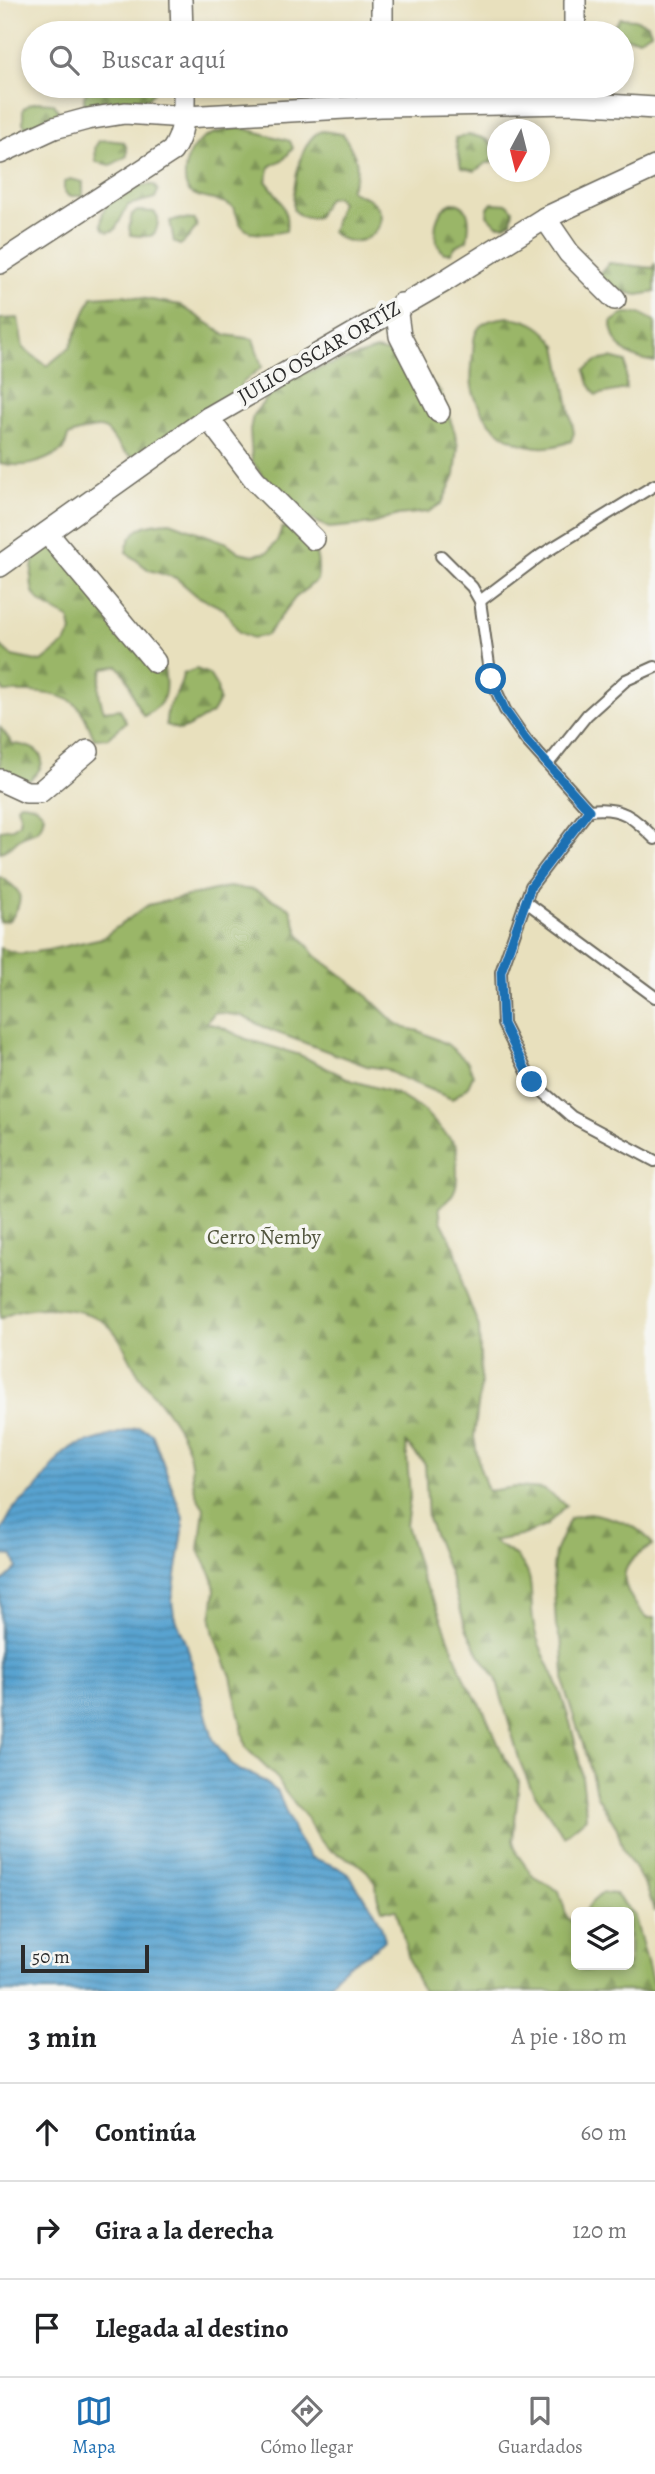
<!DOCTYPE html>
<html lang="es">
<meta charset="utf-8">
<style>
:root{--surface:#fff;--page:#f6f6f6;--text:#202124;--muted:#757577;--line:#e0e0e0;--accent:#1f6fb2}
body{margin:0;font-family:Alegreya,serif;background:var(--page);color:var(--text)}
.controls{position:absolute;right:21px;bottom:21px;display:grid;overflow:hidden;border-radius:10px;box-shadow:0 4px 10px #0003}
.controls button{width:63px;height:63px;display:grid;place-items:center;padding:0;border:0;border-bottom:2px solid var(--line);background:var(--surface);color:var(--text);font:35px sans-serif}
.compass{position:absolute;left:487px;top:119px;width:63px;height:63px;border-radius:50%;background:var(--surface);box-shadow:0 4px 10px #0003;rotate:187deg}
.scale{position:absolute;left:21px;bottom:18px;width:128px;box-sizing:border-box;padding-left:7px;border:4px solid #2b2b2b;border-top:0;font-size:19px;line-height:24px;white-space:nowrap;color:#2b2b2b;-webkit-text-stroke:5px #f6f6f2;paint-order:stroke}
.stop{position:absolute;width:21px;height:21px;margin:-16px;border:5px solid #1f6fb2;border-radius:50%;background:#fff}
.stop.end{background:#1f6fb2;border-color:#fff;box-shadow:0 2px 7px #0008}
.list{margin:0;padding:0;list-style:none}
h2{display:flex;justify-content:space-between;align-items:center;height:91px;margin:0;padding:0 28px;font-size:30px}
h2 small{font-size:23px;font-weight:400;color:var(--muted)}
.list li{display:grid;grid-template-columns:46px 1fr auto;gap:21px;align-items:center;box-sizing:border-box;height:98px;padding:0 28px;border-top:2px solid var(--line)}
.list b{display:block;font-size:26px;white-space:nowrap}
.list em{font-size:23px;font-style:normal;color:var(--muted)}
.icon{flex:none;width:38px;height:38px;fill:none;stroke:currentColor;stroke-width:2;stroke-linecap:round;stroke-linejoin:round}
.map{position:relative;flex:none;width:655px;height:1991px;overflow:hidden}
.search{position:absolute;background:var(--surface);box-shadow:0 4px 10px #0003;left:21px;right:21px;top:21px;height:77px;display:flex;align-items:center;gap:18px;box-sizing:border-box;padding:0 24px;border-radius:38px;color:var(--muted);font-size:26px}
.sheet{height:385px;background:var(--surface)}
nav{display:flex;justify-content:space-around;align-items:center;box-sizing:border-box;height:98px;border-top:2px solid var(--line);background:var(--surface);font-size:19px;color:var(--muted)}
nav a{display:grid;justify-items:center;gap:4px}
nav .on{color:var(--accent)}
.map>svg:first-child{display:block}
.forest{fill:url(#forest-firs);stroke:#62704a;stroke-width:2}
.water{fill:url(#water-rules);stroke:#42677e;stroke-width:2}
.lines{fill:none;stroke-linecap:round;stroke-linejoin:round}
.service-casing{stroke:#6d6a5e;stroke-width:14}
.minor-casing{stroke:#6d6a5e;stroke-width:24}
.service{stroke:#fff;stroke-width:10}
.minor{stroke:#fff;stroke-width:21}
.route{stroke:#1f6fb2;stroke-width:9}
.labels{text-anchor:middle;stroke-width:7;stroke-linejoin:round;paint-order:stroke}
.street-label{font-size:21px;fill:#2b2b2b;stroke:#f6f6f2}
.park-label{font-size:21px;fill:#51553e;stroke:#f6f6f2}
</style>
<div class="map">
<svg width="655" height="1991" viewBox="0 0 655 1991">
<defs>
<pattern id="forest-firs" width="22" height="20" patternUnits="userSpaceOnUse" patternTransform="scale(1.75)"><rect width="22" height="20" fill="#9ab668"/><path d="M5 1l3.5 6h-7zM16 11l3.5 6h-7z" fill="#7e9456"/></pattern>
<pattern id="water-rules" width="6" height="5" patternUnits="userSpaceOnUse" patternTransform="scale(1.75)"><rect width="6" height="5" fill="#58a3d0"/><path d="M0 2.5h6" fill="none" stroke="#4985a9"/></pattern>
</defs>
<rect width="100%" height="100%" fill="#f6f6f2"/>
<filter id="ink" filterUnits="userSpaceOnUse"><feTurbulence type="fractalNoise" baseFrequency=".0143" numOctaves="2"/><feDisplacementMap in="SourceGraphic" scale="14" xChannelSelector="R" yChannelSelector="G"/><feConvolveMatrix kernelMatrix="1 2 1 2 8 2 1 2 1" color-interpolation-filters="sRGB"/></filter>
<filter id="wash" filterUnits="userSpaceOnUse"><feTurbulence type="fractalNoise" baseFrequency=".00686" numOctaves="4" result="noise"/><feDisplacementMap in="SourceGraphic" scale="28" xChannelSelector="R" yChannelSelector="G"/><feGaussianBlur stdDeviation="1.57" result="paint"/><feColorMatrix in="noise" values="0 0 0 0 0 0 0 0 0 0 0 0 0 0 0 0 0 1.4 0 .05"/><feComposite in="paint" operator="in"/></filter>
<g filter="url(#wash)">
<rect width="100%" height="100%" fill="#e8e0bd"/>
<g class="forest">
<path d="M620 18 634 19 648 24 651 32 639 39 623 37 622 33 611 30Z"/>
<path d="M91 86H154L155 87C148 111 112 109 92 111L86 108C82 98 84 94 91 86Z"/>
<path d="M37 102 53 103 58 110V117L27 129 23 123V109L30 104Z"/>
<path d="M242 128 290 141 293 148 284 159 270 166 266 181C279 197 289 210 286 231 270 234 245 239 238 219 236 214 236 209 231 206 220 198 202 201 190 192 184 187 185 178 185 172 187 139 214 130 242 128Z"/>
<path d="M322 131 343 134C356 156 363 166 350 190 356 194 365 196 371 200 400 224 358 258 332 232L341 202 336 197 328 198 317 217C306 220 300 217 293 209 293 188 300 137 322 131Z"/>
<path d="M470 135C491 139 494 141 492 163H486L475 171 461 168 455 138Z"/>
<path d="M106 140 124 142 127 149V156L111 165 96 162 95 147 99 141Z"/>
<path d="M70 179 83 182V196H68L64 190V183Z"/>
<path d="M138 185H154L158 191 155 198 128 205 115 230 108 232 102 227C99 201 118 193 138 185Z"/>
<path d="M452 203C472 203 470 225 467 240L455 247 451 253H444C430 239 433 211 452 203Z"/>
<path d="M492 203 508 204 513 210 511 222 505 225H497L487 215 488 208Z"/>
<path d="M138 211 154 212 158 217C158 240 150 237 131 235L129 228 132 214Z"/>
<path d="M178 219 195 220 197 227C191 233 187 241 180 245L174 242 170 221Z"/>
<path d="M609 263 653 268 655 263V292L638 295 606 288 599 275Z"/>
<path d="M123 295 180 305 226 335 253 339 262 367 241 384 238 393 136 459C99 440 123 415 68 436L64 450C40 463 27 469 0 463V319L18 318 23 348 47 366 70 347 92 297Z"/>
<path d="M625 313 641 314 655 321V362C630 359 612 348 611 322Z"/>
<path d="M509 317C532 320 544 327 557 346L574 433 571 441C531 458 490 437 475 397 469 384 472 367 473 353 474 342 473 331 483 324 491 318 501 318 509 317Z"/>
<path d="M376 350 390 353 416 368 440 391 455 433 458 447 455 475 442 503 428 512 398 515 372 524 329 528 285 507 252 461 250 430 253 415 282 380Z"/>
<path d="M611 358 626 362V389L596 395 589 384 585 370 597 361Z"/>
<path d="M170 522 227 543 239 552 253 555 268 552 277 541 282 528 297 527C314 542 321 558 317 580L295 598 267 635 253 638 239 632 224 609 197 596 176 578 149 570 126 552C130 527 146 523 170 522Z"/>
<path d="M49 548C74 551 87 550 96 576L164 669C168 692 166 705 144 716 129 698 134 682 118 666L104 668C97 684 98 695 104 711L120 709 126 722 108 738 94 739C89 727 85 713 75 704 62 692 22 691 4 692L0 685V645L12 656 42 662 64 644 72 632 69 618C30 598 28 598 34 553Z"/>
<path d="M196 669 209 674 217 687 219 700 212 713 188 727 180 730 166 725C165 701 180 697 183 674Z"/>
<path d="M0 727 13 744C38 746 54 759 30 780H22L0 768Z"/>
<path d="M20 803C32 804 37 805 44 815 40 837 34 829 20 838 12 844 9 850 0 852V830L13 828 19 823 20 816 17 806Z"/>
<path d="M0 877C18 887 26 895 14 914 11 921 8 921 0 922Z"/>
<path d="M228 887 254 890 290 908 299 934 316 956 361 990 392 1020 405 1028 419 1031 447 1044 468 1062 473 1075 467 1088 452 1099 398 1076 386 1069 367 1066 270 1030 242 1016 215 1012 206 1023 219 1026 246 1039 300 1055 353 1081 395 1093 424 1111 457 1146C454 1172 466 1190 439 1207L441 1221 454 1246 462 1272 463 1286 479 1327 481 1382 474 1437 479 1465 488 1491 516 1487 543 1489 566 1505 546 1526 520 1536 492 1541C508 1551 523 1557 529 1577 533 1591 530 1614 535 1631 539 1648 549 1664 556 1681 573 1725 584 1771 586 1818L564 1836 531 1788 520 1762 496 1678 479 1654 466 1628 449 1572 428 1519 425 1464 406 1443 410 1498 406 1525 422 1579 436 1605 466 1683 482 1707 504 1757 519 1781 513 1841 517 1854 533 1876 559 1891 567 1917 576 1927V1965H629V1912H585L591 1903 602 1893 615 1894 634 1914 655 1991H424C407 1968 405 1937 396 1910H382L377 1896 376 1883 367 1871 356 1862 329 1850 318 1839 304 1814 285 1792 278 1779 246 1748 231 1676 214 1635 211 1620 215 1590 212 1576 199 1550 204 1508C187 1485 196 1472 187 1447 177 1420 156 1399 139 1375 129 1360 122 1337 108 1325 90 1308 43 1305 20 1311 13 1312 6 1316 0 1319V948L20 954 48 950 102 938 148 905Z"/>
<path d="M590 1513C613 1518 639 1523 653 1545 644 1551 632 1557 627 1567 618 1583 636 1607 647 1618H655V1912L647 1889 623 1849 617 1828 597 1796 588 1760 565 1690 562 1646 556 1626 553 1569 555 1552 570 1518Z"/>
</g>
<path class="water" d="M139 1427 152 1433 183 1517V1531L172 1601 174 1615 186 1642 213 1739 230 1763 241 1771 255 1775 278 1792 294 1832 310 1857 337 1867 349 1875 375 1912 381 1925 385 1940C367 1958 336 1965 327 1991H0V1584L17 1568 13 1556 0 1555V1533L14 1508 36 1489 61 1456 72 1447Z"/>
</g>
<g filter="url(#ink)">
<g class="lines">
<defs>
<g id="service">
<path d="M441 556 472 587 480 601 491 679 505 710 526 740 589 810"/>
<path d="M480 601 541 555 655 485"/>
<path d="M548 764 587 715 626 680 655 667"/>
<path d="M655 839C633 817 622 806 589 810L531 886 501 972 503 1024 532 1082 572 1117 655 1161"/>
<path d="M525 901 655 997"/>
</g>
<g id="minor">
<path d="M181 0 182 33"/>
<path d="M382 33V0"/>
<path d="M575 33V0"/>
<path d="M0 153 54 128 87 119 125 113 185 117 381 106 574 103 655 108"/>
<path d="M545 218 569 253 615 299"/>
<path d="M0 263 172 151C186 131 184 109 184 86"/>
<path d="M401 304 397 314 400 336 439 412"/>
<path d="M208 418 255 480 314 539"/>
<path d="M47 533 155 662"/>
<path d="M0 566 208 418 443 282 545 218 655 167"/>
<path d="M0 780 26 792H40L88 751"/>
</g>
</defs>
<use href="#service" class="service-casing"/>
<use href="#minor" class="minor-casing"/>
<use href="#service" class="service"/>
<use href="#minor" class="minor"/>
</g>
</g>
<g class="lines" filter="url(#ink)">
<path class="route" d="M491 679 505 710 526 740 589 810 531 886 501 972 503 1024 532 1082"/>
</g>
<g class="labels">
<g class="street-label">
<text transform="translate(319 352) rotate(-30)" y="7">JULIO OSCAR ORTÍZ</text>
</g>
<g class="park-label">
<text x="264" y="1244">Cerro Ñemby</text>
</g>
</g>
</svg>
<div class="controls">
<button><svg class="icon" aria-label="layers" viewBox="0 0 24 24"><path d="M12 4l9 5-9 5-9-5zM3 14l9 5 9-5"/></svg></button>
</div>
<svg class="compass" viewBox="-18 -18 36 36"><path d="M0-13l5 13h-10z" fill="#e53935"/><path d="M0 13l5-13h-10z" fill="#757577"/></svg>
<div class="scale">50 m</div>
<div class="stop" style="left:491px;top:679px"></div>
<div class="stop end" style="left:532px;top:1082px"></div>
<div class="search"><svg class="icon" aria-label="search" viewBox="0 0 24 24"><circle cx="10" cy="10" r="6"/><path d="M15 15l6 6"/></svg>Buscar aquí</div>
</div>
<section class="sheet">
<h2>3 min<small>A pie · 180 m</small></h2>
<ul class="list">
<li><svg class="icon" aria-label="ahead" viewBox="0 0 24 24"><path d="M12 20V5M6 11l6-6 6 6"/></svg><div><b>Continúa</b></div><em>60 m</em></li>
<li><svg class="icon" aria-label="right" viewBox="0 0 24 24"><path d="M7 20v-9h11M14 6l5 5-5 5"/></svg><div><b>Gira a la derecha</b></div><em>120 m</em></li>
<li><svg class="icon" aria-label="arrive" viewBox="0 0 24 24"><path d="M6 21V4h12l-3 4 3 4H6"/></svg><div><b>Llegada al destino</b></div></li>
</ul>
</section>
<nav>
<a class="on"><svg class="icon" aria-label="map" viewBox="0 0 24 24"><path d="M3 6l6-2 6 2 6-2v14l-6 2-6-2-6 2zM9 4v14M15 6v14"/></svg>Mapa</a>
<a><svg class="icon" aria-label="directions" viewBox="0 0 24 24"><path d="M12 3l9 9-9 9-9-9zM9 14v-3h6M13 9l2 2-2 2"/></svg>Cómo llegar</a>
<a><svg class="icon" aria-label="saved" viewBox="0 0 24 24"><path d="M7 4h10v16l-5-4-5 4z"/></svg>Guardados</a>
</nav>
